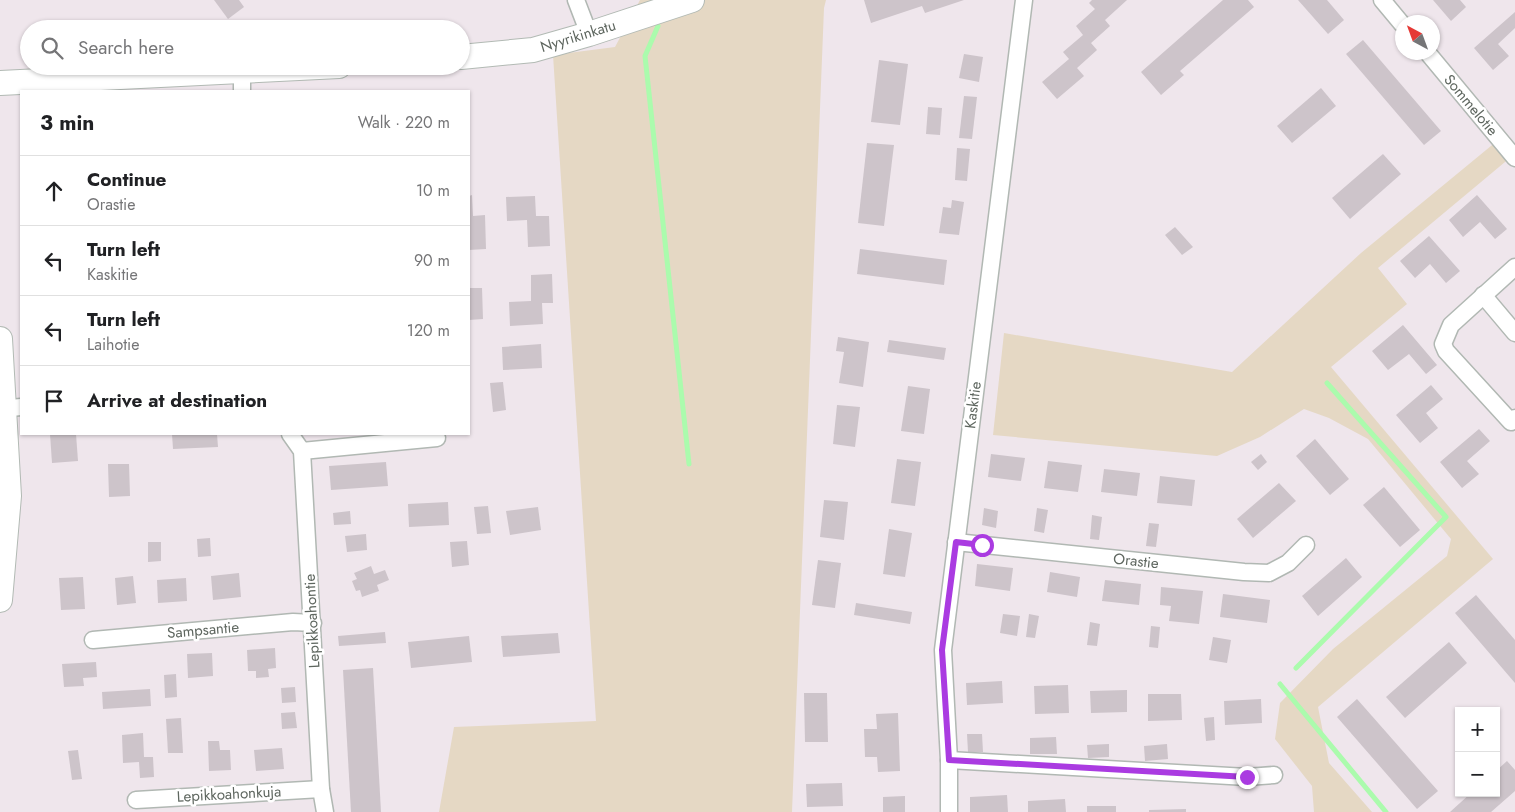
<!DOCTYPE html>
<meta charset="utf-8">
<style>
:root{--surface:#fff;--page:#f6f6f6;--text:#202124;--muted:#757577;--line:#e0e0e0}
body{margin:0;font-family:Jost,sans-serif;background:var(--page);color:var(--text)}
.controls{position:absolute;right:15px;bottom:15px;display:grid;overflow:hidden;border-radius:0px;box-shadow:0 1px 4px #0004}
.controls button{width:45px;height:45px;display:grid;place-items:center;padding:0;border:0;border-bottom:1px solid var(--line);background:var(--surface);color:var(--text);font:25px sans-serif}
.compass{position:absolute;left:1395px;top:15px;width:45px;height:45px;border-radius:50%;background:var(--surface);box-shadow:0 1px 4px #0004;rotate:319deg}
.stop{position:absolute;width:15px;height:15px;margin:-11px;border:4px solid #aa3be1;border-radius:50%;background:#fff}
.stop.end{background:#aa3be1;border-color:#fff;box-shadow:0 1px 5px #0008}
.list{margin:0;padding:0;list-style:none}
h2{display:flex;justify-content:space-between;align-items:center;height:65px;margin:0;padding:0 20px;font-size:21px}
h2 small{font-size:16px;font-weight:400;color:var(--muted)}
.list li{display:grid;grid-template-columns:32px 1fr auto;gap:15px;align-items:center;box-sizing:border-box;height:70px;padding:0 20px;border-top:1px solid var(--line)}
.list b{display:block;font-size:19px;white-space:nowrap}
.list p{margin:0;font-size:16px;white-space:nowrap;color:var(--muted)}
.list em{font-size:16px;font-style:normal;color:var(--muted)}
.icon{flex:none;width:28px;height:28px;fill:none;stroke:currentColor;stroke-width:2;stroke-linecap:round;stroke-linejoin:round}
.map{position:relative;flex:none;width:1515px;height:812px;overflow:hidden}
.search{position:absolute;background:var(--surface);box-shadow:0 1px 4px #0004;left:20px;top:20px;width:450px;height:55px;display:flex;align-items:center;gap:12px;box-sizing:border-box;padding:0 18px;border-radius:28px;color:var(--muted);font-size:19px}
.panel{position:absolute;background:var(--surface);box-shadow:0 1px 4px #0004;left:20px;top:90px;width:450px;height:345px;border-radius:0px}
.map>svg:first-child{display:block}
.green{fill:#e5d8c4}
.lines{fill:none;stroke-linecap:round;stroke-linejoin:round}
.stream{stroke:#abfbad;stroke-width:5}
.building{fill:#cdc4ca}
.street-casing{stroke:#b1b8b3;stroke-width:19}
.secondary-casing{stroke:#b2bab4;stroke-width:26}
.street{stroke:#fff;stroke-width:16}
.secondary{stroke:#fff;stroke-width:24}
.route{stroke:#aa3be1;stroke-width:6}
.labels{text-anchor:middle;stroke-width:5;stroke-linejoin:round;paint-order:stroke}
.street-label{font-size:15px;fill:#5e665f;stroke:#fff}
</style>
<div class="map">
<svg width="1515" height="812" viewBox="0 0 1515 812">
<rect width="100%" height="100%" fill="#efe6ec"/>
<g class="green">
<path d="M640 0H826L824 8 792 812H439L454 727 596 721 553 55 615 47Z"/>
<path d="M1497 141 1511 157 1378 268 1407 304 1331 367 1493 559 1318 707 1329 763 1372 812H1314L1312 786 1275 739 1280 703 1333 649 1447 556 1451 539 1368 439 1329 418 1304 409 1260 437 1217 456 993 435 1004 333 1232 372 1361 253Z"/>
</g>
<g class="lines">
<g class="stream">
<path d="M658 26 645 56 689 464"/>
<path d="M1296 668 1446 517 1327 383"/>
<path d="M1280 684 1386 812"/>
</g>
</g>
<g class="building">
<path d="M214 0H239L244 7 228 19Z"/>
<path d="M864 0H964L925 13 922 6 871 23Z"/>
<path d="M1092 0H1127L1105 20 1110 26 1091 43 1097 50 1077 68 1084 76 1057 99 1042 82 1069 59 1063 52 1083 35 1076 26 1095 9 1089 3Z"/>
<path d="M1223 0H1248L1254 7 1180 71 1184 75 1161 95 1141 72Z"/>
<path d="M1298 0H1327L1344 20 1328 34Z"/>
<path d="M1433 0H1460L1466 7 1451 21Z"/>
<path d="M1515 12V28L1498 44 1509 56 1493 70 1474 48Z"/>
<path d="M1363 40 1441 131 1424 145 1346 54Z"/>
<path d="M964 54 983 57 979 82 959 78Z"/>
<path d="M879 60 908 64 900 125 871 122Z"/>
<path d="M1321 88 1336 106 1292 143 1277 126Z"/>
<path d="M964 96 977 97 972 139 959 138Z"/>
<path d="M928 107 942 108 940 135 926 134Z"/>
<path d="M867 143 894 145 884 226 858 223Z"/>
<path d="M957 148 970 149 967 181 955 180Z"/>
<path d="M1383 154 1401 174 1350 219 1332 198Z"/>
<path d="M472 195 473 216 485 215 486 249 469 250V196Z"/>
<path d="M1477 195 1507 229 1495 239 1480 222 1463 237 1449 220Z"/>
<path d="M535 196 536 216H549L550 246 528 247 527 220 507 221 506 197Z"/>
<path d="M952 200 964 202 959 235 939 233 943 207 951 208Z"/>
<path d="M1175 227 1193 247 1182 255 1165 235Z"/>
<path d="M1429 236 1460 271 1446 283 1430 264 1415 278 1400 261Z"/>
<path d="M860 249 947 260 944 285 857 274Z"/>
<path d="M552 274 553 303H542L543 324 510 326 509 302 531 301V275Z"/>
<path d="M469 288H482L483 319 469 320Z"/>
<path d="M1403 325 1437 365 1426 374 1409 354 1388 370 1372 351Z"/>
<path d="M838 337 869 342 863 387 839 383 844 352 836 351Z"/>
<path d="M889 340 946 348 944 360 887 352Z"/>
<path d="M541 344 542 368 503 370 502 347Z"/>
<path d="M503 382 506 410 493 412 490 383Z"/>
<path d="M1431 385 1443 399 1426 413 1438 428 1420 443 1396 415Z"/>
<path d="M908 386 930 389 924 434 901 431Z"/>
<path d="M837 405 860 407 855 447 833 444Z"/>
<path d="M1479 429 1490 441 1467 461 1479 474 1462 488 1440 462Z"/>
<path d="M50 434H76L78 461 52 463Z"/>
<path d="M172 434H217L218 447 173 449Z"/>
<path d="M1315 439 1349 479 1330 495 1296 456Z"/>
<path d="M991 454 1025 458 1021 481 988 477Z"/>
<path d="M1261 454 1267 462 1258 470 1251 462Z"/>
<path d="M897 459 921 462 915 506 891 503Z"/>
<path d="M1048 461 1082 465 1078 492 1044 488Z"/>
<path d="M386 462 388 486 331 490 329 466Z"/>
<path d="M108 464H129L130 496 109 497Z"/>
<path d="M1104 469 1140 473 1137 496 1101 492Z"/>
<path d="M1160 476 1195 480 1192 506 1157 503Z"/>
<path d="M1279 483 1296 501 1253 538 1237 519Z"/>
<path d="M1384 487 1420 530 1400 547 1363 505Z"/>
<path d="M824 500 848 502 844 540 820 537Z"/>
<path d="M448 502 449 525 409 527 408 504Z"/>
<path d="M488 506 491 533 477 534 474 507Z"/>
<path d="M538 507 541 530 510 535 506 511Z"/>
<path d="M984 508 998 511 996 528 982 525Z"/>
<path d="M1037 508 1048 510 1044 533 1034 531Z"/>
<path d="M350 511 351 524 334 525 333 513Z"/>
<path d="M1092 515 1102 517 1099 540 1090 539Z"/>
<path d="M1149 523 1159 524 1156 547 1146 546Z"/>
<path d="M889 529 912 533 905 577 883 574Z"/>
<path d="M366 534 367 550 347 552 345 536Z"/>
<path d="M210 538 211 556 198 557 197 539Z"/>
<path d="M467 541 469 565 452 567 450 542Z"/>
<path d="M148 542H161V561L148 562Z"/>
<path d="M1346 558 1362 577 1318 616 1302 596Z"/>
<path d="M818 560 841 563 835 608 812 605Z"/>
<path d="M977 564 1013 568 1010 591 975 586Z"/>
<path d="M371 566 374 574 385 570 389 580 377 585 379 591 362 597 360 590 356 591 352 581 357 579 354 573Z"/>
<path d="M1050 572 1080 577 1077 597 1047 592Z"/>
<path d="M239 573 241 597 213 600 211 576Z"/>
<path d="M133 576 136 603 117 605 115 578Z"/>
<path d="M83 577 85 609 61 610 59 578Z"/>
<path d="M186 578 187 601 158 603 157 580Z"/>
<path d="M1105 580 1141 584 1139 605 1102 601Z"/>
<path d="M1161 587 1203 591 1199 624 1169 621 1171 606 1160 605Z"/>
<path d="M1223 594 1270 600 1267 623 1220 617Z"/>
<path d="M1476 595 1515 640V683L1455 613Z"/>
<path d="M856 603 912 612 910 624 854 615Z"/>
<path d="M1003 614 1020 616 1017 636 1000 633Z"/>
<path d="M1029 614 1039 616 1035 638 1026 637Z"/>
<path d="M1090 622 1100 624 1097 646 1087 645Z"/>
<path d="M1151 626 1160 627 1158 648 1149 647Z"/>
<path d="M385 632 386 643 339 646 338 636Z"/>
<path d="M558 633 560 653 503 657 501 636Z"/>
<path d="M469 636 472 662 411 668 408 642Z"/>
<path d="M1213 637 1231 640 1227 663 1209 660Z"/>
<path d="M1449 642 1467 663 1405 718 1386 697Z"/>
<path d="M275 648 276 668 268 669 269 677 256 678V671H248L247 650Z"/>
<path d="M212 653 213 676 188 678 187 654Z"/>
<path d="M96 662 97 677 83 678 84 686 64 687 62 664Z"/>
<path d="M373 668 381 812H351L343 670Z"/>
<path d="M176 674 177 697 165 698 164 675Z"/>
<path d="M1002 681 1003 703 967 705 966 683Z"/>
<path d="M1068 685 1069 713 1035 714 1034 686Z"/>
<path d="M295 687 296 702 282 703 281 688Z"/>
<path d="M150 689 151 706 103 709 102 692Z"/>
<path d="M1127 690V712L1091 713 1090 691Z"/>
<path d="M804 693H827L828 742H805Z"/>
<path d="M1148 694H1181L1182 720 1148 721Z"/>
<path d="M1261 699 1262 723 1225 725 1224 701Z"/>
<path d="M1357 699 1438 791 1417 809 1337 717Z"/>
<path d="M295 712 297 728 282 729 281 713Z"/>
<path d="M898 713 900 771 878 772 877 757H865L864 729H877L876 714Z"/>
<path d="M1214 717 1215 740 1206 741 1204 718Z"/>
<path d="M181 718 183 753H168L166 719Z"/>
<path d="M143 733 144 757H153L154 777 140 778 139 762 123 763 122 735Z"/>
<path d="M967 734H982L983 752H968Z"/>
<path d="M1056 737 1057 754H1030V738Z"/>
<path d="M208 741H219L220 750H230L231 770 209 771Z"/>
<path d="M1109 744V757L1088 758 1087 745Z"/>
<path d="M1167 744 1168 759 1145 761 1144 746Z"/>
<path d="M282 748 284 769 256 771 254 750Z"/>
<path d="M78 750 82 779 72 780 68 751Z"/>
<path d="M1507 761 1515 770V791L1491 812H1450L1471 793H1496V771Z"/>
<path d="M842 783 843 806 807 807 806 784Z"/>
<path d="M1007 795 1008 812H970V797Z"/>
<path d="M905 796V812H883V797Z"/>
<path d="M1065 799 1066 812H1028V801Z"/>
<rect x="1087" y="806" width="29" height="6"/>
<path d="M1186 809V812H1149V810Z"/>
</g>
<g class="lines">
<defs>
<g id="street">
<path d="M576 0 589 34"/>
<path d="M1382 0 1402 24"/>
<path d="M1427 52 1515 158"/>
<path d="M242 91V72"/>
<path d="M1515 267 1451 325 1443 344 1446 351 1511 422 1515 418"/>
<path d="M1483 295 1515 333"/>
<path d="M0 409 21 407"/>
<path d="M290 434 302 451 321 789 325 812"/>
<path d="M302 451 437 438"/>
<path d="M956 542 1244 572 1269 573 1288 563 1306 545"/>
<path d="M93 640 293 622 313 623"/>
<path d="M949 760 1247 777 1274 775"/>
<path d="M136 800 321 789"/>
<path d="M949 812V760L943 650 1024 0"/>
</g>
<g id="secondary">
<path d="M461 57 533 50 589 34 692 0"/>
<path d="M0 83 339 66"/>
<path d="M0 339 9 496 0 600"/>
</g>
</defs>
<use href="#street" class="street-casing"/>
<use href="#secondary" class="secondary-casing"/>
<use href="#street" class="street"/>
<use href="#secondary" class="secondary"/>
</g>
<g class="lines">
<path class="route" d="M982 545 956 542 942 650 949 760 1247 777"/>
</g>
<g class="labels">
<g class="street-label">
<text transform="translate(578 36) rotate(-17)" y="5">Nyyrikinkatu</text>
<text transform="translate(1471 105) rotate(50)" y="5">Sommelotie</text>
<text transform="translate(973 405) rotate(-83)" y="5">Kaskitie</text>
<text transform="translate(1136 561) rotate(6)" y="5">Orastie</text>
<text transform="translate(312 621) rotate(-93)" y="5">Lepikkoahontie</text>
<text transform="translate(203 630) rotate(-5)" y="5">Sampsantie</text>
<text transform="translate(229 794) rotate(-3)" y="5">Lepikkoahonkuja</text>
</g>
</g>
</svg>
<div class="controls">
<button>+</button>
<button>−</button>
</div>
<svg class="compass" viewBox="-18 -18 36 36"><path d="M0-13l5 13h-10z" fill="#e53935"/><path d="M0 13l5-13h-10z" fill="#757577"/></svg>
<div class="stop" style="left:982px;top:545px"></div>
<div class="stop end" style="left:1247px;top:777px"></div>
<div class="search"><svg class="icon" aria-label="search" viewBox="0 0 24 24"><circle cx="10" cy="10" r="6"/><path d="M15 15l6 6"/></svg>Search here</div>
<section class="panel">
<h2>3 min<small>Walk · 220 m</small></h2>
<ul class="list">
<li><svg class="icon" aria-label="ahead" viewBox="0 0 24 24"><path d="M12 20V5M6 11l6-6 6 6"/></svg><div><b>Continue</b><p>Orastie</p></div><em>10 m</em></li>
<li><svg class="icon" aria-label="left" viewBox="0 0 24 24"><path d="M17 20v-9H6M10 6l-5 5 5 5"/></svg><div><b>Turn left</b><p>Kaskitie</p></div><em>90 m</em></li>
<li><svg class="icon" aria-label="left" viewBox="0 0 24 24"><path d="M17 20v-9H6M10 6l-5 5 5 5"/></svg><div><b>Turn left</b><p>Laihotie</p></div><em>120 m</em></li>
<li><svg class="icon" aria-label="arrive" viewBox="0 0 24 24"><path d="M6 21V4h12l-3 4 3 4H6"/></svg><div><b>Arrive at destination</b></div></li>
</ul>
</section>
</div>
